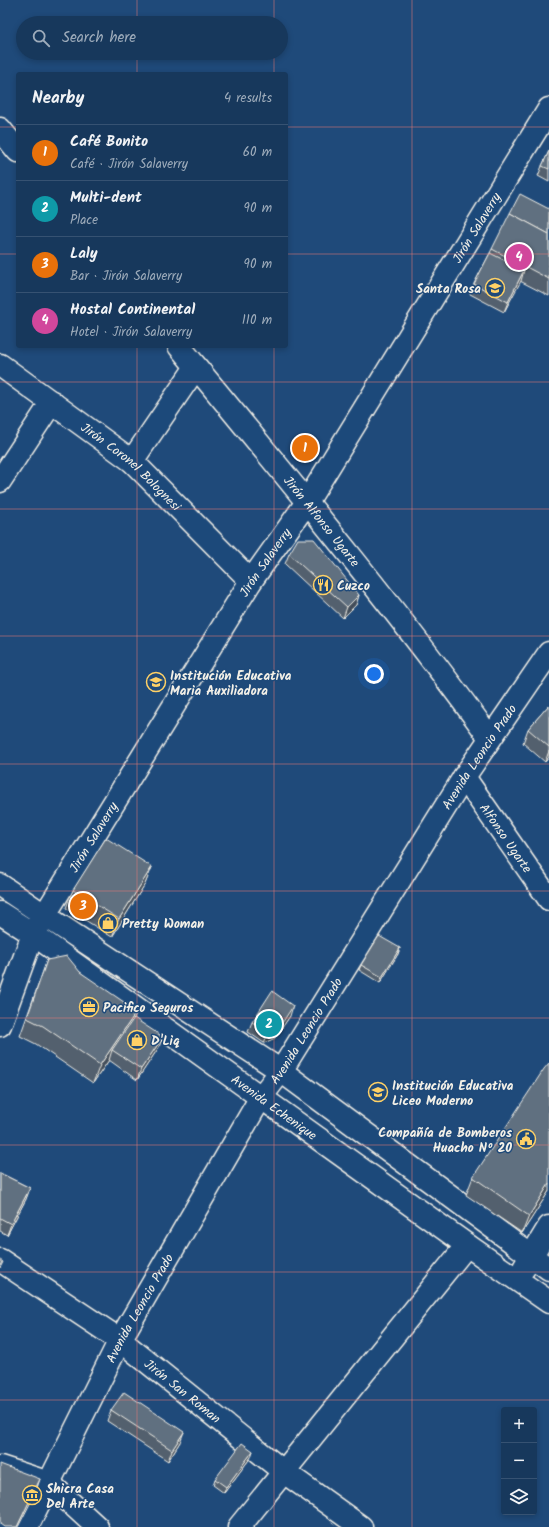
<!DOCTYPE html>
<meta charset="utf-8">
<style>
:root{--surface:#17385c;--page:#244365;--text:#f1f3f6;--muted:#9eacbb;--line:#365272;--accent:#ffd166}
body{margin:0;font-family:Kalam,sans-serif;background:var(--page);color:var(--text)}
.controls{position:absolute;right:12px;bottom:12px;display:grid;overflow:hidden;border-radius:4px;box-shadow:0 2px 6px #0003}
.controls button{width:36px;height:36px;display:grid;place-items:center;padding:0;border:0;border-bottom:1px solid var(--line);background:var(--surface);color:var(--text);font:20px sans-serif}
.you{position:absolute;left:374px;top:674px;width:14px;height:14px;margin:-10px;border:3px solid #fff;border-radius:50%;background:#1a73e8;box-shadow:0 0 0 6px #1a73e833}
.badge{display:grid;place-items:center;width:26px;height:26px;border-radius:50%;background:var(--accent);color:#fff;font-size:13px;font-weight:700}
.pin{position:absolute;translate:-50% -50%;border:2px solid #fff;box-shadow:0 1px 4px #0006}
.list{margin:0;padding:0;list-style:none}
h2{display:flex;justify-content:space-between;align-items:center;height:52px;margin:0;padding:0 16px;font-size:17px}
h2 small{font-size:13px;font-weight:400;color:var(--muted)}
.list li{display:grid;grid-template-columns:26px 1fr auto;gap:12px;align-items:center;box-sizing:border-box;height:56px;padding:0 16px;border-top:1px solid var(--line)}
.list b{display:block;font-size:15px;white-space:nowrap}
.list p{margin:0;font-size:13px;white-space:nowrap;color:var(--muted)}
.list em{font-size:13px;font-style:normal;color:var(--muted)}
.icon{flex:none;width:22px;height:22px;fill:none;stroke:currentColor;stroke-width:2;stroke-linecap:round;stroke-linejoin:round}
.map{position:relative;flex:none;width:549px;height:1527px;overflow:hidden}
.search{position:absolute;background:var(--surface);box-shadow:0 2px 6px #0003;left:16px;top:16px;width:272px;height:44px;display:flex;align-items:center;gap:10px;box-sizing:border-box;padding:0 14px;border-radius:22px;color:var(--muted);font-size:15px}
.panel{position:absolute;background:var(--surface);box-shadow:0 2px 6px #0003;left:16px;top:72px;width:272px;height:276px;border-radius:4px}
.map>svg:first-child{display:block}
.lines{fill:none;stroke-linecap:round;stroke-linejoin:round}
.minor-casing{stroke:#f4f1e8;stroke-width:25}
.minor{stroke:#1f4a7a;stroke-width:22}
.wall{fill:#53606e;stroke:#f4f1e8}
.shaded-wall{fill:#434e5a;stroke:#f4f1e8}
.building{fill:#607080;stroke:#f4f1e8}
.grid{fill:none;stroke:#e27875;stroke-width:1;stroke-opacity:0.55}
.labels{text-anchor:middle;stroke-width:3;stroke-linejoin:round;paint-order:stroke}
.street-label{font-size:13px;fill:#f4f1e8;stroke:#1f4a7a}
.poi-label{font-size:13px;font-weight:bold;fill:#f4f1e8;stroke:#1f4a7a;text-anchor:start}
</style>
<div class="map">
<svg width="549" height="1527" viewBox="0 0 549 1527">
<rect width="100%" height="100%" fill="#1f4a7a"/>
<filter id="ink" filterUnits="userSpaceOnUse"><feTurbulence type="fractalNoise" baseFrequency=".025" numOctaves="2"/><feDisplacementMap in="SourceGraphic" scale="8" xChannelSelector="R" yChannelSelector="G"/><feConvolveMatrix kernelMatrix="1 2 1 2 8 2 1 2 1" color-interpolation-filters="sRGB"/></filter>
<g filter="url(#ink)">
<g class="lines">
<defs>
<g id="minor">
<path d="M0 129 18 151"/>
<path id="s1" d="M179 346C285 475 392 603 490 738"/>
<path id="s2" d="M0 365 132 461 251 581"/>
<path d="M132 461 196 367"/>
<path d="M0 481 52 402"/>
<path id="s3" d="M464 777 549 899"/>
<path d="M0 885 44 915 281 1071 549 1269"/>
<path id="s4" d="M0 913 33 934 467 1245 549 1302"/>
<path id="s5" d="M0 1025 33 934 251 581 307 502 549 109"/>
<path id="s6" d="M0 1260 120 1340 284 1472 361 1527"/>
<path d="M524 1268 549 1227"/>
<path d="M0 1467 49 1483 97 1527"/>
<path id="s7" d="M27 1527 120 1340 261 1097 281 1071 464 777 549 653"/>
<path d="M239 1527 467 1245"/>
</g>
</defs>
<use href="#minor" class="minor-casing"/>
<use href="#minor" class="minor"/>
</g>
<g class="wall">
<path d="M549 151V182L538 176 542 166Z"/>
<path d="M549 209V296L520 281 504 312 470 294 474 284 492 249Z"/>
<path d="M289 554 359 595 356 605 343 618 285 564Z"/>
<path d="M549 705V757L545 762 523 743 528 729Z"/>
<path d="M152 867 145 884 112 937 66 908 73 890Z"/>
<path d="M400 948 398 954 380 983 359 970 361 965Z"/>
<path d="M47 960 80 972 134 1018 159 1047 137 1080 109 1060 93 1083 36 1044 20 1036Z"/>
<path d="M290 1016 275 1038 264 1043 248 1032 252 1022Z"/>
<path d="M0 1173 30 1188 26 1199 7 1235 0 1231Z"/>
<path d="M473 1177 549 1191 522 1233 466 1195Z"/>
<path d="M111 1410 180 1442 168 1461 107 1421Z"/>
<path d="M251 1457 224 1493 213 1485 215 1479Z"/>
</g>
<g class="shaded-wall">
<path d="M524 270 521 281 504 312 508 302Z"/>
<path d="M359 595 356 605 343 618 347 607Z"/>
<path d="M549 751V757L545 762Z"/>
<path d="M152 867 145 884 112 937 119 919Z"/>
<path d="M400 948 398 954 380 983 382 977Z"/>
<path d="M293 1006 290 1016 275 1038 264 1043 268 1033Z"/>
<path d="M137 1011 130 1028 112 1050 109 1060 93 1083 100 1065Z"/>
<path d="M163 1037 159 1047 137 1080 141 1069Z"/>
<path d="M549 1184V1191L522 1233 529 1216Z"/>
<path d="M30 1188 26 1199 7 1235 11 1224Z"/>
<path d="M184 1432 180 1442 168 1461 172 1450Z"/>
<path d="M253 1451 251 1457 224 1493 226 1487Z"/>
<path d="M40 1479 35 1494 18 1527H17Z"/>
</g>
<g class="building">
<path d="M549 151V169L542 166Z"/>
<path d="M520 194 549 209V234L510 213Z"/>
<path d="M510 213 549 234V279L492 249Z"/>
<path d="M490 253 524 270 508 302 474 284Z"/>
<path d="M298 539H314L359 595 347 607 289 554Z"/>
<path d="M549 705V747L528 729Z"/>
<path d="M106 838 152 867 119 919 73 890Z"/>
<path d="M379 936 400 948 382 977 361 965Z"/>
<path d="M67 956 80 972 137 1011 100 1065 43 1026 27 1018 47 960Z"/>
<path d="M272 991 293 1006 279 1028 268 1033 252 1022Z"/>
<path d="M134 1018 163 1037 141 1069 112 1050Z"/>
<path d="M549 1063V1184L529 1216 473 1177 544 1069Z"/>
<path d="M0 1173 30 1188 11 1224 0 1218Z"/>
<path d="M0 1260 3 1262 0 1268Z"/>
<path d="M124 1392 184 1432 172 1450 111 1410Z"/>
<path d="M242 1443 253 1451 226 1487 215 1479Z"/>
<path d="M0 1464 40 1479 17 1527H4L0 1524Z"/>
</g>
</g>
<path class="grid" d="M137 0V23M274 0V23M412 0V1527M137 53V74M274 53V74M0 127H18M286 127H549M0 254H18M286 254H549M137 346V1527M274 346V1527M0 382H549M0 509H549M0 636H549M0 764H549M0 891H549M0 1018H549M0 1145H549M0 1272H549M0 1400H549"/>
<defs>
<symbol id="school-ring" viewBox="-11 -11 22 22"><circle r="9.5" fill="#1f4a7a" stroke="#ffd166" stroke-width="1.5"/><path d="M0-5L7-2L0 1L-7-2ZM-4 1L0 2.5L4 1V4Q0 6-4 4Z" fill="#ffd166"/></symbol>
<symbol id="restaurant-ring" viewBox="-11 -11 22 22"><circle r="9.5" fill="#1f4a7a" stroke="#ffd166" stroke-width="1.5"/><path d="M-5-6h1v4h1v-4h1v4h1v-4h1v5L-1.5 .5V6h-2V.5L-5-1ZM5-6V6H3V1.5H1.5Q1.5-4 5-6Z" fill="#ffd166"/></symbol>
<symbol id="shop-ring" viewBox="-11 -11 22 22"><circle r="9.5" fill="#1f4a7a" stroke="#ffd166" stroke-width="1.5"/><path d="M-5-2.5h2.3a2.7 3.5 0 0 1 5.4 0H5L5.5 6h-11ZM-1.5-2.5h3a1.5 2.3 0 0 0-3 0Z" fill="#ffd166"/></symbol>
<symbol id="office-ring" viewBox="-11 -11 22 22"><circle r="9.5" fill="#1f4a7a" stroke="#ffd166" stroke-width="1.5"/><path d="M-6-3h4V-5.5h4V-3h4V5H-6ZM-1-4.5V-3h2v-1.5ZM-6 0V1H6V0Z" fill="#ffd166"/></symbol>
<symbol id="civic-ring" viewBox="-11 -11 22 22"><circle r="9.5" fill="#1f4a7a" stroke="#ffd166" stroke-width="1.5"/><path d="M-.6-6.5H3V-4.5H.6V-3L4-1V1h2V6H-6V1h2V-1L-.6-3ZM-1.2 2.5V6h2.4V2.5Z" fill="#ffd166"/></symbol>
<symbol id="museum-ring" viewBox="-11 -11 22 22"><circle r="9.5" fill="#1f4a7a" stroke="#ffd166" stroke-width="1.5"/><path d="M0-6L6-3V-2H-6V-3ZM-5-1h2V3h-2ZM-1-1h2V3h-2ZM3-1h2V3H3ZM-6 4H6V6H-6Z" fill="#ffd166"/></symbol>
</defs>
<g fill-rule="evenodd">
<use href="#school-ring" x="484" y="277" width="22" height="22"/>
<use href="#restaurant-ring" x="312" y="574" width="22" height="22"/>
<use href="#school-ring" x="145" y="671" width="22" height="22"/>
<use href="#shop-ring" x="97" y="912" width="22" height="22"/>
<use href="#office-ring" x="78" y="996" width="22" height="22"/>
<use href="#shop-ring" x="126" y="1029" width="22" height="22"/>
<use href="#school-ring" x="367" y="1081" width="22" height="22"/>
<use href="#civic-ring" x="515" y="1128" width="22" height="22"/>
<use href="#museum-ring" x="21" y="1484" width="22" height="22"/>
</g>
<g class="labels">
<g class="street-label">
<text dy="5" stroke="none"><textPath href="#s5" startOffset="931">Jirón Salaverry</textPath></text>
<text dy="5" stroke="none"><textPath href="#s2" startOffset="166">Jirón Coronel Bolognesi</textPath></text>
<text dy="5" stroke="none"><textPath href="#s1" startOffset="226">Jirón Alfonso Ugarte</textPath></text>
<text dy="5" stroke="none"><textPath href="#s5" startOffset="535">Jirón Salaverry</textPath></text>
<text dy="5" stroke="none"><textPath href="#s7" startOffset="894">Avenida Leoncio Prado</textPath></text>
<text dy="5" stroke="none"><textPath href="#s5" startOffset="211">Jirón Salaverry</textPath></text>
<text dy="5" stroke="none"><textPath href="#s3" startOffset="74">Alfonso Ugarte</textPath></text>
<text dy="5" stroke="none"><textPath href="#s7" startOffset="570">Avenida Leoncio Prado</textPath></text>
<text dy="5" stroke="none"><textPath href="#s4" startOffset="336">Avenida Echenique</textPath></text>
<text dy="5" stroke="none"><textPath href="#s7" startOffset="246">Avenida Leoncio Prado</textPath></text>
<text dy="5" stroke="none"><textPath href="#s6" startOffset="225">Jirón San Roman</textPath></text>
</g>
<g class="poi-label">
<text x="481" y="293" text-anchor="end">Santa Rosa</text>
<text x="337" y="590">Cuzco</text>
<text x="170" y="680">Institución Educativa<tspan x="170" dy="15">Maria Auxiliadora</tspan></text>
<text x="122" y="928">Pretty Woman</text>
<text x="103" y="1012">Pacifico Seguros</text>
<text x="151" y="1045">D'Liq</text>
<text x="392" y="1090">Institución Educativa<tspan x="392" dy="15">Liceo Moderno</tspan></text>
<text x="512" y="1137" text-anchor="end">Compañía de Bomberos<tspan x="512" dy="15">Huacho Nº 20</tspan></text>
<text x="46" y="1493">Shicra Casa<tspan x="46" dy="15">Del Arte</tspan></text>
</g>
</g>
</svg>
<div class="controls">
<button>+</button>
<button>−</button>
<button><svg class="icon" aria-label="layers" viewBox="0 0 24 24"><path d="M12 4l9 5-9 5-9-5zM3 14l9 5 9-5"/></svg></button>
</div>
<div class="you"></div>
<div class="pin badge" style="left:305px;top:448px;background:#e8710a">1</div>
<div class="pin badge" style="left:269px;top:1024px;background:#0f9aa8">2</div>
<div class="pin badge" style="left:83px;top:906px;background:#e8710a">3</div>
<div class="pin badge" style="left:519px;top:257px;background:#d1479c">4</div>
<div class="search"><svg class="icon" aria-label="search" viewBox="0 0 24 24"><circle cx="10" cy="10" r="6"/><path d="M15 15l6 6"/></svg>Search here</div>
<section class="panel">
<h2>Nearby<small>4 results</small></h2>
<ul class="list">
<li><span class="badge" style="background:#e8710a">1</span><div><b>Café Bonito</b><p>Café · Jirón Salaverry</p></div><em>60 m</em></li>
<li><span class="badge" style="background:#0f9aa8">2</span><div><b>Multi-dent</b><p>Place</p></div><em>90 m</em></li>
<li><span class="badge" style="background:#e8710a">3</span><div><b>Laly</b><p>Bar · Jirón Salaverry</p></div><em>90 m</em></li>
<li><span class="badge" style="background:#d1479c">4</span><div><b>Hostal Continental</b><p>Hotel · Jirón Salaverry</p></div><em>110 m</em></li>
</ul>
</section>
</div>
